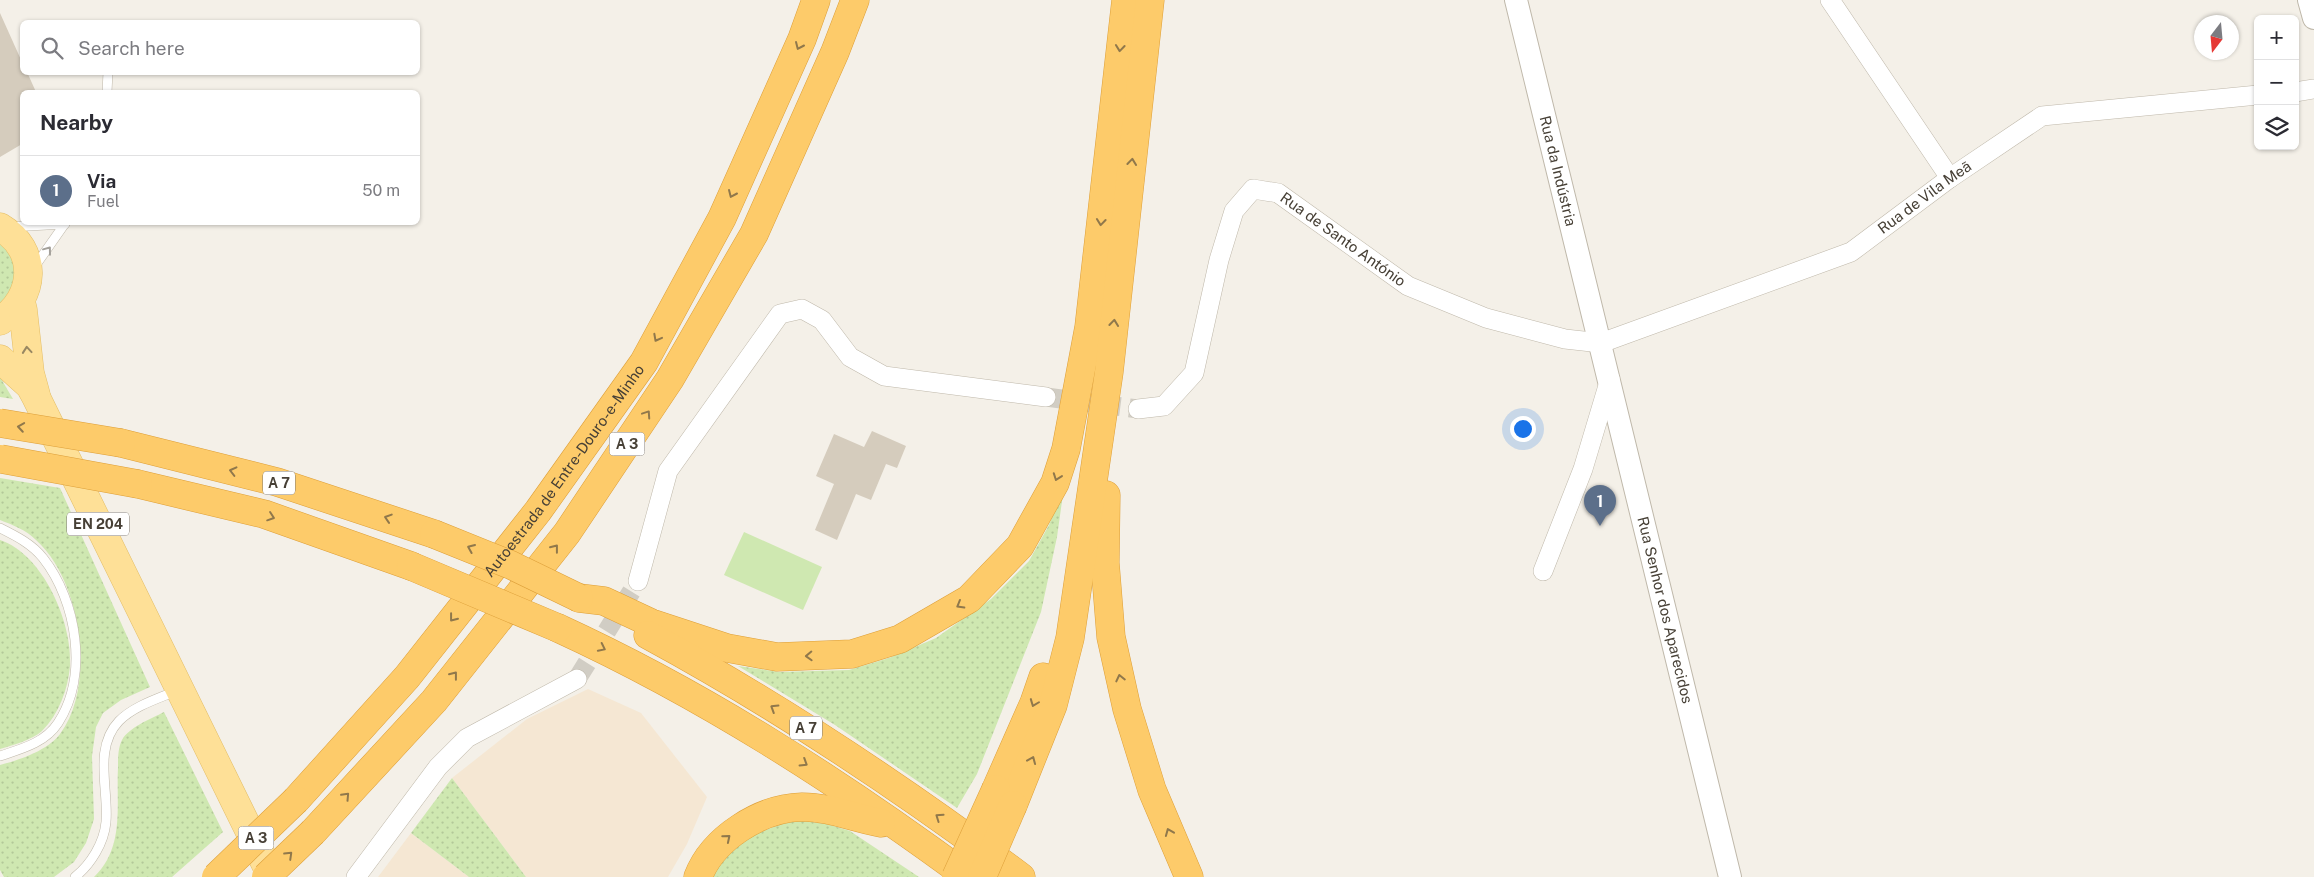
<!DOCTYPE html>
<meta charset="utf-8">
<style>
:root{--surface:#fff;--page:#f2f2f3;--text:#2b2b33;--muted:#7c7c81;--line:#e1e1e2;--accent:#0b8043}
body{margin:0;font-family:"Public Sans",sans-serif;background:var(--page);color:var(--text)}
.controls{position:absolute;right:15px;top:15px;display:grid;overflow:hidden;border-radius:8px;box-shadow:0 1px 4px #0004}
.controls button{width:45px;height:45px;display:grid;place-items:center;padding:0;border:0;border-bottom:1px solid var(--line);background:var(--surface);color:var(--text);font:25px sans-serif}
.compass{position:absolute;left:2194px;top:15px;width:45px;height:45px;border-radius:50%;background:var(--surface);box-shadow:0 1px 4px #0004;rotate:196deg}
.you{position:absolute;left:1522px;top:428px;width:18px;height:18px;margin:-12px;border:4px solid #fff;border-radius:50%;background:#1a73e8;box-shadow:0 0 0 8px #1a73e833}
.badge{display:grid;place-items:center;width:32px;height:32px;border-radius:50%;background:var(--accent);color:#fff;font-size:16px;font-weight:700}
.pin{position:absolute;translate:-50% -41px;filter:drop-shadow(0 1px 2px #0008)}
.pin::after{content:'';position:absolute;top:26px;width:18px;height:15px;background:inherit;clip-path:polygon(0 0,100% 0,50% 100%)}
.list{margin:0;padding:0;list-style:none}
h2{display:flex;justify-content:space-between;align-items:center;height:65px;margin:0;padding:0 20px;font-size:21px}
h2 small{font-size:16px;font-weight:400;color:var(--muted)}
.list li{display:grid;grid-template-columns:32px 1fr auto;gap:15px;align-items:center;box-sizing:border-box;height:70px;padding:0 20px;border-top:1px solid var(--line)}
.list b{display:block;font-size:19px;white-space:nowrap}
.list p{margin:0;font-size:16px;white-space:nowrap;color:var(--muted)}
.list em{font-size:16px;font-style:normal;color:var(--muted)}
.icon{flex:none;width:28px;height:28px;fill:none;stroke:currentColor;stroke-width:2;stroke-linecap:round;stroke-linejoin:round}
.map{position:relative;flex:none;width:2314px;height:877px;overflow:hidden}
.search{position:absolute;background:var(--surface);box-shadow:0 1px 4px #0004;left:20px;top:20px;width:400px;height:55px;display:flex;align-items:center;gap:12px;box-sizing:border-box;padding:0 18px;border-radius:8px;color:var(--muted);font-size:19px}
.panel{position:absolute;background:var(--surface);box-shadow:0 1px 4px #0004;left:20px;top:90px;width:400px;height:135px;border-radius:8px}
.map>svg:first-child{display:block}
.commercial{fill:#f5e7d3}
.grass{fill:url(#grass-dots)}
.pitch{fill:#cfe8b1}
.building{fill:#d5ccbd}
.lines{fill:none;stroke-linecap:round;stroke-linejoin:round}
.minor-tunnel{stroke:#d1cdc4;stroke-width:19;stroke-dasharray:19 9;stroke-linecap:butt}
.service-casing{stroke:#bfb8aa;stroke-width:10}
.minor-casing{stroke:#bfb8aa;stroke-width:20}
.tertiary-casing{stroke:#bfb8aa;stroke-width:24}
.primary-casing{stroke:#e3bd66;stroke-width:29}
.motorway-casing{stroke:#dd9f39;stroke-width:29}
.service{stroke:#fff;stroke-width:9}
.minor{stroke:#fff;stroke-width:19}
.tertiary{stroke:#fff;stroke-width:22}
.primary{stroke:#fee097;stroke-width:28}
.motorway{stroke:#fdcb6a;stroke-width:28}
.motorway-bridge-casing{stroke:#dd9f39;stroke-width:29;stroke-linecap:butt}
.motorway-bridge{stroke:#fdcb6a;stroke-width:28}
.oneway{stroke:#90784b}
.oneway2{stroke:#a3a09a}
.oneway3{stroke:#998862}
.labels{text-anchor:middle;stroke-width:4;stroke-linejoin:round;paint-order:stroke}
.shield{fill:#fff;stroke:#7e7972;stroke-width:1}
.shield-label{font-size:14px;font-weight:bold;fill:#474036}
.street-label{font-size:15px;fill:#474036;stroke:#fff}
</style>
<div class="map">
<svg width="2314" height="877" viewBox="0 0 2314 877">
<defs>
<pattern id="grass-dots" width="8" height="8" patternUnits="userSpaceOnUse" patternTransform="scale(1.25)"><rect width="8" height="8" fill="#cfe8b1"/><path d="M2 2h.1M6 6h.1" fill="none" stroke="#b3c899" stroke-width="1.8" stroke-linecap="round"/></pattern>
</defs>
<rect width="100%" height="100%" fill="#f4f0e8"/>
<g class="commercial">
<path d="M588 689 641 713 707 797 687 844 668 877H526L452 778 527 719Z"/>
<path d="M411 833 469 877H378Z"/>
</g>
<g class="grass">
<path d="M0 241C24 269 18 278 0 306Z"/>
<path d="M0 377 13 399 0 397Z"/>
<path d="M0 478 60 488 150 687 121 700 103 713 96 727 92 756 94 819 86 843 74 862 54 877H4L0 870V765C19 760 47 751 60 734 97 685 81 580 36 540 26 530 13 525 0 520Z"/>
<path d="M1064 487 1057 537 1041 612 977 774 957 808 835 725 738 666 779 672 849 670 889 658 936 638 991 599 1029 561 1049 525Z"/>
<path d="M0 540C43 554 73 623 70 666 68 689 59 714 42 731 32 740 13 745 0 749Z"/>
<path d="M164 712 223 832 172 877H94C125 847 116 806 118 767 118 758 118 748 122 740 129 727 151 719 164 712Z"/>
<path d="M452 778 526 877H469L411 833Z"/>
<path d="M797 820 827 824 850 831 919 877H712C727 843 764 828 797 820Z"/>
</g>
<path class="pitch" d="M744 532 822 567 803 610 724 575Z"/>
<g class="building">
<path d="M0 13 22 62V72H27L36 92H22V144L0 157Z"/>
<path d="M872 431 906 446 897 468 886 464 871 500 856 494 837 540 815 530 834 484 816 476 834 434 864 447Z"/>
</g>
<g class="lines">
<g class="minor-tunnel">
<path d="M1046 397 1138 409"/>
<path d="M577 679 638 581"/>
</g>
<defs>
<g id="service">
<path d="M107 92 108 72"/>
<path d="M10 227 65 224"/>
<path d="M33 269 66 222"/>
<path d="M0 528C16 536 32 544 43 558 77 601 89 676 58 723 45 743 21 749 0 756"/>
<path d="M75 877C91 864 104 843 106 822 109 790 93 748 119 721 134 706 157 699 176 691"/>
</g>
<g id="minor">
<path d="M1830 0 1950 178"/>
<path d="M2295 92 2314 89"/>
<path id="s1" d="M1138 409 1164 406 1194 373 1219 260 1234 211 1253 189 1278 193 1408 286 1486 318 1565 339 1601 343 1851 252 1950 178 2042 116 2258 95"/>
<path d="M1543 571 1583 469 1610 379"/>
<path d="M638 581 668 471 780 314 802 309 822 320 850 357 884 376 1046 397"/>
<path d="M356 877 438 767 467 738 577 679"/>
</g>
<g id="tertiary">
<path id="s2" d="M1516 0 1730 877"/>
<path d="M2309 0 2314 18"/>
</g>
<g id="primary">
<path d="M0 227C39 250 36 297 0 321"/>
<path d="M21 302 23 310 30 373 36 395"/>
<path d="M0 359 30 386 36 397 272 877"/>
</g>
<g id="motorway">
<path d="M121 443 277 482 434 534"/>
<path d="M138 484 264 514 411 566"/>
<path d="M1106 495 1105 563 1111 637 1127 709 1152 790 1189 877"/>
<path d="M579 598 604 601 651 623 727 648 777 657 852 654 900 639 969 599 1020 546 1055 483 1066 449 1089 327 1126 0"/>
<path d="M558 628C704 695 839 782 968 877"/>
<path d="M648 635C779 706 902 788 1021 877"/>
<path d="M996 789 1034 703 1043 677"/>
<path id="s3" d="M296 800 407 677 538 511 644 362 722 218 802 39 816 0"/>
<path d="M1013 805 1053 705 1070 638 1109 372 1150 0"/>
<path d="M313 832 434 701 567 533 670 379 754 234 835 52 855 0"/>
<path d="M698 877C713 838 761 808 802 807 829 807 854 818 881 823"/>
</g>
</defs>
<use href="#service" class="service-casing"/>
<use href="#minor" class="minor-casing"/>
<use href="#tertiary" class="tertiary-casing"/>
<use href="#primary" class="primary-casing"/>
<use href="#motorway" class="motorway-casing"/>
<use href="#service" class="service"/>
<use href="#minor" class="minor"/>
<use href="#tertiary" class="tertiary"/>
<use href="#primary" class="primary"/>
<use href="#motorway" class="motorway"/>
<defs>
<g id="motorway-bridge">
<path d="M0 423 121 443"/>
<path d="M1 459 138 484"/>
<path d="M434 534 511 565 579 598"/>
<path d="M411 566 558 628"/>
<path d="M216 877 296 800"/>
<path d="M266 877 313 832"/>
<path d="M956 877 996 789"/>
<path d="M982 877 1013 805"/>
</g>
</defs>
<use href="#motorway-bridge" class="motorway-bridge-casing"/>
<use href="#motorway-bridge" class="motorway-bridge"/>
</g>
<defs><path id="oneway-chevron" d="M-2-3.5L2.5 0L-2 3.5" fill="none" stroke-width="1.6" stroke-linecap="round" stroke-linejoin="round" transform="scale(1.25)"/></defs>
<g class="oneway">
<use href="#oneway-chevron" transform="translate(799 46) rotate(114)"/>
<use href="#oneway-chevron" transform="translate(1120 48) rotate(96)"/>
<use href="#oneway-chevron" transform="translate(1132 162) rotate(-84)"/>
<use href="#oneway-chevron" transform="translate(732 194) rotate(114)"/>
<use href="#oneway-chevron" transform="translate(1101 222) rotate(96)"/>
<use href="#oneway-chevron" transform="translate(1114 323) rotate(-84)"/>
<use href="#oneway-chevron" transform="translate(657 338) rotate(118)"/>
<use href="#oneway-chevron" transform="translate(647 414) rotate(-56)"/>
<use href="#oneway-chevron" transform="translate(21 427) rotate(-171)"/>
<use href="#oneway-chevron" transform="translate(233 471) rotate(-166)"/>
<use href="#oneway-chevron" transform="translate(1057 477) rotate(110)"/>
<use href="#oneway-chevron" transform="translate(271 517) rotate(19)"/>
<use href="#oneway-chevron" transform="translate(388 518) rotate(-162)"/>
<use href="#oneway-chevron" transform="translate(471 548) rotate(-157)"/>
<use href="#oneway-chevron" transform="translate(555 548) rotate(-52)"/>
<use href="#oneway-chevron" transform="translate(960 605) rotate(150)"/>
<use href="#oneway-chevron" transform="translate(453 618) rotate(128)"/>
<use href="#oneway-chevron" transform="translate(602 648) rotate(26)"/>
<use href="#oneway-chevron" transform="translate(809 656) rotate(178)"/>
<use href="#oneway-chevron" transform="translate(454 675) rotate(-52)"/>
<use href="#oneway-chevron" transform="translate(1120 678) rotate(-103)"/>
<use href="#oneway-chevron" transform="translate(1034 703) rotate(111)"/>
<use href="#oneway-chevron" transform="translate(774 708) rotate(-148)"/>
<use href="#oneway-chevron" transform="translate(1032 760) rotate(-67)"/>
<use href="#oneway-chevron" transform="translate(804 763) rotate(32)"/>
<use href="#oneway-chevron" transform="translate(346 796) rotate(-47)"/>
<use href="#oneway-chevron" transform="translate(939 817) rotate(-145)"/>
<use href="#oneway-chevron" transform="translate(1169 832) rotate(-112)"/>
<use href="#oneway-chevron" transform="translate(727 838) rotate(-40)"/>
<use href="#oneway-chevron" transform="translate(289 855) rotate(-44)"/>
</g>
<use class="oneway2" href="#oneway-chevron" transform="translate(48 250) rotate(-53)"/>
<use class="oneway3" href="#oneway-chevron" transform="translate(27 350) rotate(-95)"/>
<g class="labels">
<g class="shield">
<rect x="609.5" y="432.5" width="35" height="23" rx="4"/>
<rect x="263" y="471.5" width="32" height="23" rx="4"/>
<rect x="67" y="512.5" width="62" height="23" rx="4"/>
<rect x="790" y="716.5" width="32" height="23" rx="4"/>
<rect x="238.5" y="826.5" width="35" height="23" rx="4"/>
</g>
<g class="shield-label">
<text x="627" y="449">A 3</text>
<text x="279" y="488">A 7</text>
<text x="98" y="529">EN 204</text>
<text x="806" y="733">A 7</text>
<text x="256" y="843">A 3</text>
</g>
<g class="street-label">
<text dy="5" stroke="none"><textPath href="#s2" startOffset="176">Rua da Indústria</textPath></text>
<text dy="5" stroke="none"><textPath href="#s1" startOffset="1012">Rua de Vila Meã</textPath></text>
<text dy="5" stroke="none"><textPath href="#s1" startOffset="372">Rua de Santo António</textPath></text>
<text dy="5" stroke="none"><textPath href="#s3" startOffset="425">Autoestrada de Entre-Douro-e-Minho</textPath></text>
<text dy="5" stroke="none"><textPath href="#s2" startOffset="628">Rua Senhor dos Aparecidos</textPath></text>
</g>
</g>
</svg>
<div class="controls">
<button>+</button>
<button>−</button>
<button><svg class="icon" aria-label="layers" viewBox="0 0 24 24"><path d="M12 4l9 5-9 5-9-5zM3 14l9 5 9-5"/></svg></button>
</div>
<svg class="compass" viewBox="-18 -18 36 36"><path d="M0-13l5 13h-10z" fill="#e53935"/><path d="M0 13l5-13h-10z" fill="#7c7c81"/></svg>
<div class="you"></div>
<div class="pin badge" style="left:1600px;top:526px;background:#5c6f8a">1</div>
<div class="search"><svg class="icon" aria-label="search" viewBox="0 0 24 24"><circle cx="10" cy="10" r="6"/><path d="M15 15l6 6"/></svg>Search here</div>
<section class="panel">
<h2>Nearby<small></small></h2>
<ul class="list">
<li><span class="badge" style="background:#5c6f8a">1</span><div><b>Via</b><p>Fuel</p></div><em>50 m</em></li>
</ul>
</section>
</div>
